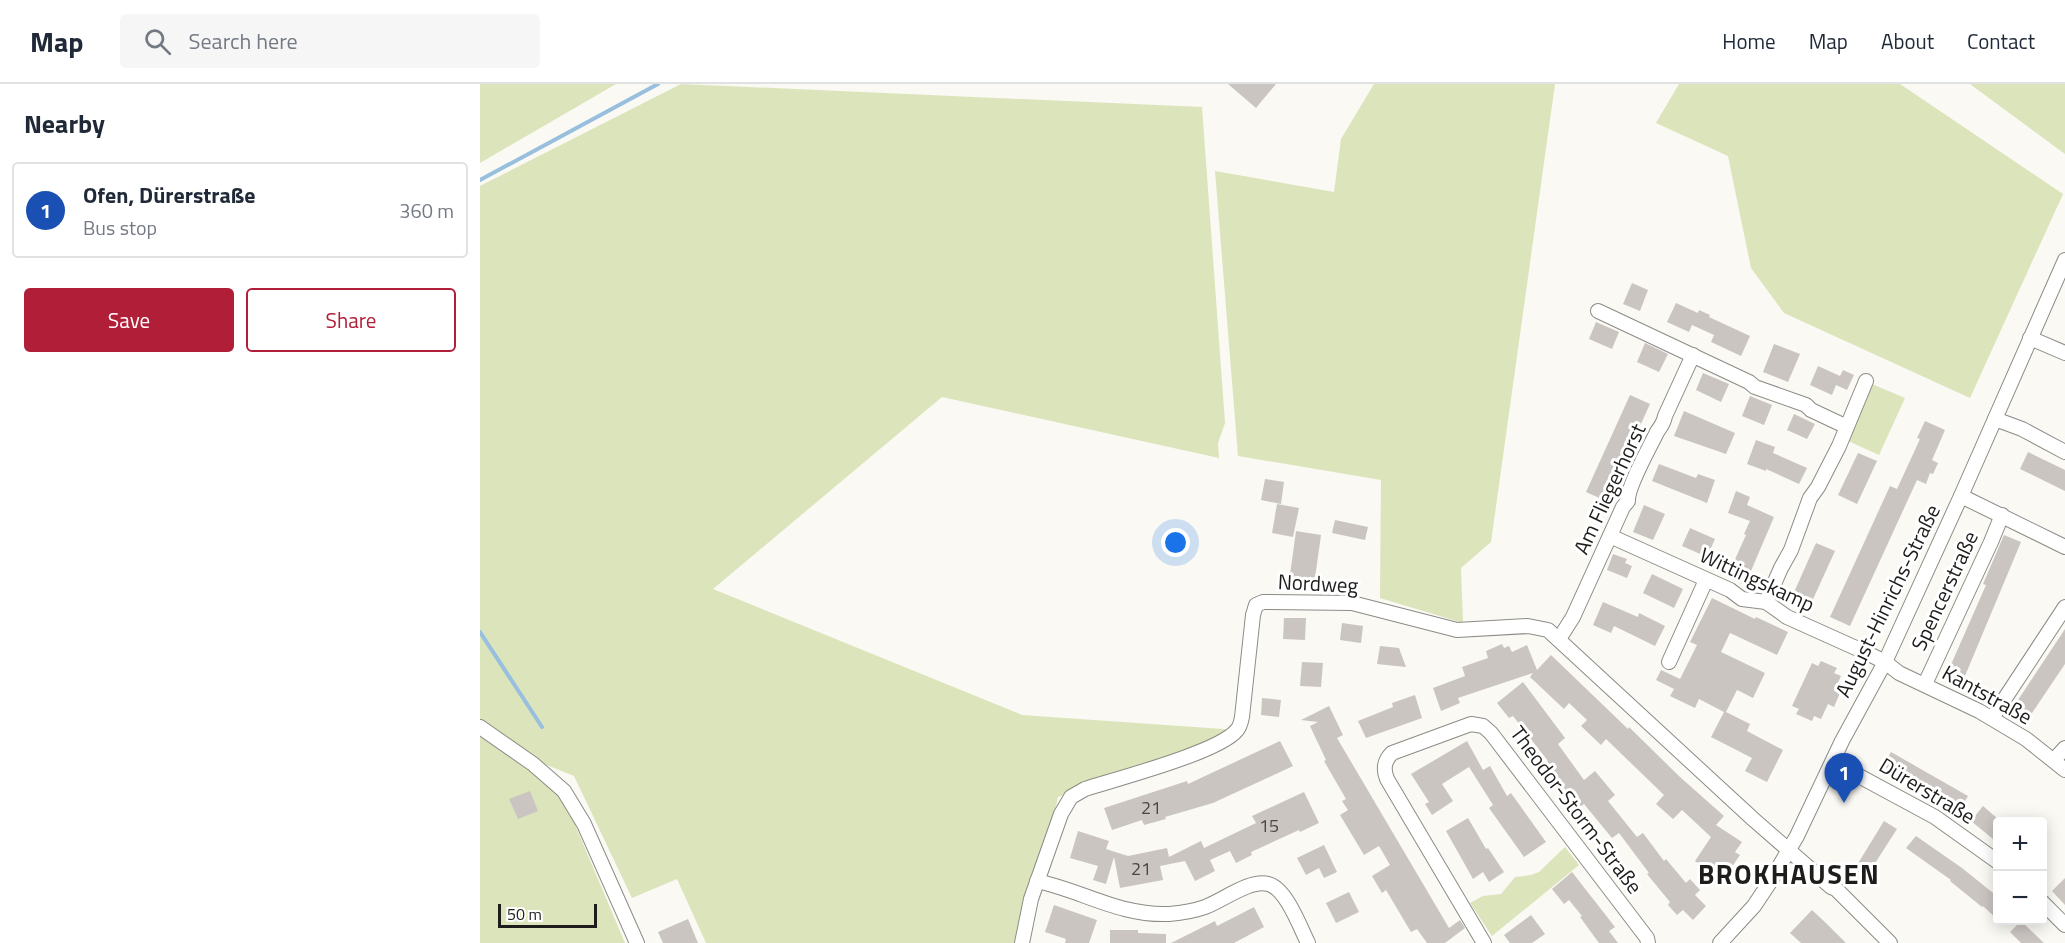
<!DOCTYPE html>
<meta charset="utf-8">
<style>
:root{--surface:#fff;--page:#f6f6f7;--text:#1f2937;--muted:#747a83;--line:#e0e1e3;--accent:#b11e37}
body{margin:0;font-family:"Titillium Web",sans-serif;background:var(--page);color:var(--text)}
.controls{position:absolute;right:18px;bottom:18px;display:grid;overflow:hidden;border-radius:6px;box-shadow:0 3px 15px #0003}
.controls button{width:54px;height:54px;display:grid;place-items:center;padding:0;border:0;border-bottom:2px solid var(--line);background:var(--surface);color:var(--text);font:30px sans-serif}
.scale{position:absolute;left:18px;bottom:15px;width:99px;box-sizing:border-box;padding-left:6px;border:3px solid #1e1d1b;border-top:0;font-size:16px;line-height:21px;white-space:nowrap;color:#1e1d1b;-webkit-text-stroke:4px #fff;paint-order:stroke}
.you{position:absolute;left:696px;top:459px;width:21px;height:21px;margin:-15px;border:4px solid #fff;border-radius:50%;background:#1a73e8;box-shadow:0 0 0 9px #1a73e833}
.badge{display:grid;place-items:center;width:39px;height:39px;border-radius:50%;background:var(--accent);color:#fff;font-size:20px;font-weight:700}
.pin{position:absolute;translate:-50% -50px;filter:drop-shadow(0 2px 3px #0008)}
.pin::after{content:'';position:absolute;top:32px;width:21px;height:18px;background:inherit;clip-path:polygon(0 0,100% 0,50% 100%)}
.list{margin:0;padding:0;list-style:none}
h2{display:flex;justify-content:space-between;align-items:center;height:78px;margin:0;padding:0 24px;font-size:26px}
h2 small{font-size:20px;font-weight:400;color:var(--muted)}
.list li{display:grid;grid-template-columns:39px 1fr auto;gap:18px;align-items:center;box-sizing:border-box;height:96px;margin:0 12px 12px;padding:0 12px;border:2px solid var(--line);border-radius:6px}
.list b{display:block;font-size:22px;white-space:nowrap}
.list p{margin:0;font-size:20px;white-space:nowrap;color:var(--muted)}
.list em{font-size:20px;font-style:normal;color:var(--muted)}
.actions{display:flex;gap:12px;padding:18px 24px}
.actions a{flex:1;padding:14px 0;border:2px solid var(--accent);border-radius:6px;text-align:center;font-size:21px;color:var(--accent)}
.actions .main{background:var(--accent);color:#fff}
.icon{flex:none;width:33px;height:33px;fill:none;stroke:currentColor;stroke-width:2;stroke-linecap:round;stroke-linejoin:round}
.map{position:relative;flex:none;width:1585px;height:859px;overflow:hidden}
header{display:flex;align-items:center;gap:36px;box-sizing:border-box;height:84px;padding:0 30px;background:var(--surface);border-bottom:2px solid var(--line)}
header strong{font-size:28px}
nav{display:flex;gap:33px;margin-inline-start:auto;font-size:21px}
.search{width:420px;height:54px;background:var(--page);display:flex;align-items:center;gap:15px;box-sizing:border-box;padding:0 21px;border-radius:6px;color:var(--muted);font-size:22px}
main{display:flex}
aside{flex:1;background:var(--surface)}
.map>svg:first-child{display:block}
.green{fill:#dce4bc}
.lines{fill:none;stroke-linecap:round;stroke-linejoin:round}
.stream{stroke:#98bfde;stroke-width:4}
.building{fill:#cbc5c2}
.street-casing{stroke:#8c8b85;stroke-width:16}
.street{stroke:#fff;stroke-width:14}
.labels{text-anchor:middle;stroke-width:6;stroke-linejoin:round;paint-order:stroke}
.number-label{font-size:18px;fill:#494745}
.street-label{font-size:21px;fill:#1e1d1b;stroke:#fff}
.district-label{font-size:27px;font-weight:bold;letter-spacing:1.5px;fill:#1e1d1b;stroke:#fff}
</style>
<header>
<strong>Map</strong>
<div class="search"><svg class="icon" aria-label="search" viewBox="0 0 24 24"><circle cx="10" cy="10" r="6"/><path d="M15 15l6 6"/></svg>Search here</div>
<nav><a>Home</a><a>Map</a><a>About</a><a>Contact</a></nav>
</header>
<main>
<aside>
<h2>Nearby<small></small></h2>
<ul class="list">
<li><span class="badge" style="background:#1a4fb4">1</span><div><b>Ofen, Dürerstraße</b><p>Bus stop</p></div><em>360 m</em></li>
</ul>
<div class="actions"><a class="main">Save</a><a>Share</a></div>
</aside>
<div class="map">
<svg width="1585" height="859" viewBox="0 0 1585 859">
<rect width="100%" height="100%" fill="#faf9f3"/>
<g class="green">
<path d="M0 0H136L0 79Z"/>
<path d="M201 0 722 23 745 339 738 359 739 374 462 313 233 505 542 631 757 646 578 713 544 859H226L197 795 152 814 94 692 57 677 84 707 104 740 96 743 145 859H0V102Z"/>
<path d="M894 0H1075L1011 458 981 484 983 539 900 514 901 396 758 372 735 87 854 108 861 55Z"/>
<path d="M1199 0H1420L1583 110 1490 314 1304 229 1271 184 1248 72 1176 39Z"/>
<path d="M1490 0H1585V70Z"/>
<path d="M1392 300 1425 314 1399 371 1366 356Z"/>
<path d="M1085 763 1099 781 1012 852 990 819 1003 812 1021 810 1035 793 1051 791 1059 788Z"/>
</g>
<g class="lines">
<g class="stream">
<path d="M0 96 178 0"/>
<path d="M0 548 62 643"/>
</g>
</g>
<g class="building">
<path d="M748 0H796L776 24Z"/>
<path d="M1152 199 1168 206 1160 227 1143 220Z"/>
<path d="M1196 219 1218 229 1219 226 1230 231 1229 233 1270 252 1261 272 1231 258 1234 251 1212 241 1209 248 1187 238Z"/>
<path d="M1116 238 1139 248 1132 265 1109 255Z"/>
<path d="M1165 259 1188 270 1179 288 1157 278Z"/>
<path d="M1294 260 1320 270 1308 298 1283 288Z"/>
<path d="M1338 282 1360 292 1363 286 1374 291 1367 306 1356 301 1352 311 1330 301Z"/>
<path d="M1223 289 1249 300 1241 318 1216 306Z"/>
<path d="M1150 311 1170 320 1126 417 1106 408Z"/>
<path d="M1270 312 1292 321 1284 341 1262 332Z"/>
<path d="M1204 327 1255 349 1246 370 1194 352Z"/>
<path d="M1314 330 1335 340 1327 355 1307 346Z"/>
<path d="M1445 337 1465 346 1452 376 1458 379 1453 390 1450 389 1446 400 1437 396 1370 542 1350 533 1410 402 1417 405 1440 355 1437 354Z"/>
<path d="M1276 356 1295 363 1293 369 1327 384 1319 400 1286 385V387L1267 380Z"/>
<path d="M1548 368 1585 386V407L1540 385Z"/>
<path d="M1378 369 1397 377 1377 420 1358 411Z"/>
<path d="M1179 380 1216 394 1218 390 1235 396 1227 419 1172 397Z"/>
<path d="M785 395 804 398 801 420 781 416Z"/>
<path d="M1256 407 1270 413 1267 421 1294 433 1265 501 1247 493 1266 451 1264 450 1270 437 1248 429Z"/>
<path d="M797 420 819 424 813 453 792 449Z"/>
<path d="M1164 421 1185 430 1173 456 1153 448Z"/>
<path d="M855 436 888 443 885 456 852 449Z"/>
<path d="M1210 444 1235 455 1227 473 1202 462Z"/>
<path d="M816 447 841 451 834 501 809 498Z"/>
<path d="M1524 451 1541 458 1482 599 1466 592 1506 501 1503 500Z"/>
<path d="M1336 459 1355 467 1329 524 1311 515Z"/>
<path d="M1133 470 1147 475 1145 479 1152 482 1147 494 1127 486Z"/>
<path d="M1172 490 1203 505 1194 524 1163 509Z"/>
<path d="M1232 514 1275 535 1276 533 1308 548 1297 571 1250 549 1241 568 1285 589 1273 614 1257 606 1246 628 1270 640 1267 647 1303 666 1287 698 1265 687 1272 674 1231 653 1244 628 1219 615 1215 624 1190 612 1194 605 1176 596 1181 586 1200 595 1217 561 1210 558Z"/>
<path d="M1123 518 1158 533 1159 529 1185 542 1175 562 1134 542 1131 549 1113 541Z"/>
<path d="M804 534H826L825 556 803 555Z"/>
<path d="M862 539 883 542 881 559 860 556Z"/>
<path d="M1585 545V580L1546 638 1530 628Z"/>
<path d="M1022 560 1024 564 1029 562 1032 568 1047 561 1057 586 1071 571 1148 645 1149 643 1200 693 1244 732 1236 741 1262 758 1255 768 1260 771 1249 787 1254 790 1248 800 1215 777 1231 753 1202 726 1193 735 1176 720 1184 711 1126 655 1121 661 1101 642 1107 636 1089 619 1084 625 1050 593 1053 589 978 614 980 619 961 627 953 604 985 592 982 583 1008 574 1006 567Z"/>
<path d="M900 562 919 564 926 583 897 580Z"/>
<path d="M1341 577 1357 584 1354 589 1361 592 1354 607 1360 609 1354 623 1348 620 1341 635 1334 632 1332 637 1316 630 1319 625 1312 622 1332 579 1338 582Z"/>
<path d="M822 578 843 579 841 603 820 602Z"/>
<path d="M1043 598 1085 654 1078 660 1104 696 1115 687 1135 711 1128 717 1157 753 1163 749 1184 777 1186 775 1206 799 1210 795 1220 806 1215 811 1226 822 1213 836 1203 826 1197 831 1188 821 1190 818 1167 790 1169 789 1139 749 1132 754 1104 720 1100 723 1079 698 1076 699 1062 681 1068 677 1033 632 1029 634 1017 619Z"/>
<path d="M935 611 942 634 886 654 878 637 913 623 912 619Z"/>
<path d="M782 614 801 616 799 633 781 631Z"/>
<path d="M849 622 863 651 857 654 969 844 980 836 985 844 965 859H947L937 845 931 848 906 806 902 809 892 792 910 781 899 762 884 771 860 731 868 726 862 717 866 715 844 677 846 676 830 642 838 638 821 636Z"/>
<path d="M800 657 813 682 733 719 685 733 686 735 664 741 662 736 632 746 624 724 707 697 708 700Z"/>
<path d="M987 657 1003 686 1010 682 1027 712 1031 709 1066 758 1044 773 1009 724 1013 721 989 683 962 700 973 717 952 731 945 720 949 718 931 690Z"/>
<path d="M1411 668 1488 712 1478 729 1403 682Z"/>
<path d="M50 707 58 727 38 735 29 715Z"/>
<path d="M824 708 839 739 820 748 819 746 771 768 772 771 756 779 750 767 730 776 735 787 715 797 705 777 680 782 683 796 640 804 634 773 626 800 613 796 618 782 590 774 598 747 629 757 626 765 648 772 687 764 689 773 721 757 724 764 776 739 772 732Z"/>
<path d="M1503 722 1518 735V759L1491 737Z"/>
<path d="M988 734 1006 765 1008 764 1024 788 1009 798 1003 788 993 795 966 747Z"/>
<path d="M1404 737 1417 745 1381 801 1369 794Z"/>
<path d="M1436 752 1482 784 1518 813V836L1503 822 1502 823 1470 797 1471 796 1426 764Z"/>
<path d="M844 761 857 788 844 794 839 784 826 791 817 774Z"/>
<path d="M1092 788 1135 843 1129 847 1138 859H1119L1100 833 1102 832 1089 816 1084 820 1072 805Z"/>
<path d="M1585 794V821L1572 807Z"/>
<path d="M869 808 879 828 856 839 846 819Z"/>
<path d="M574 821 617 836 609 859H585L586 855 565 848Z"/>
<path d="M774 823 784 843 754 859H691L735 837 737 842Z"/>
<path d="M1332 826 1347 840 1366 859H1321L1310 849Z"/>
<path d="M1051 831 1065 850 1052 859H1030L1024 851Z"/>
<path d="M208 835 218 859H183L178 848Z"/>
<path d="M1541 837 1564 859H1541L1530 848Z"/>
<path d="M630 846H658V849L686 850V859H630Z"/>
</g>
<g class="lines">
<defs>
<g id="street">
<path d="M1118 227 1269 298 1275 303 1326 321 1331 326 1365 342"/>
<path d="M1550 254 1585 269"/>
<path d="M1515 335 1542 345 1585 368"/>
<path d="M1481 412 1585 463"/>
<path d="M1130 452 1250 506 1262 515 1286 518 1307 533 1387 569 1405 578 1419 589 1499 627 1546 655 1585 686"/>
<path d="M1286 518 1301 484 1311 466 1330 414 1338 403 1359 362 1386 297"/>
<path d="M1079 555 1093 533 1143 423 1148 417C1147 403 1170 363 1177 348 1181 342 1184 339 1185 332L1213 271"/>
<path d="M1189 578 1226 496"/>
<path d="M1445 600 1511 458 1522 431"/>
<path d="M1512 634 1585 523"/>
<path d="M0 643 53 680 84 707 104 740 157 859"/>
<path d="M1574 676 1585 664"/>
<path d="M1353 678 1455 733 1518 778"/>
<path d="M557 797C603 807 640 832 689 830 701 829 714 827 725 823 742 817 770 795 788 800 806 804 820 843 828 859"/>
<path d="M1562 818 1585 841"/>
<path d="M542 859 551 815 581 730 591 713 605 705C636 695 740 668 757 646 760 643 761 638 762 633L773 531 776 521 783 518 872 519 977 546 1048 542 1068 546 1273 735 1351 803 1356 805 1410 859"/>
<path d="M1004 859 907 695C903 685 904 677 912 669L991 640 1003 642 1011 649 1167 854 1168 859"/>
<path d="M1240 859 1274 822 1290 798 1317 752 1362 657 1405 578 1481 412 1585 176"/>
</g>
</defs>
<use href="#street" class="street-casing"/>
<use href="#street" class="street"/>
</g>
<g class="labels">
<g class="number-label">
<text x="671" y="730">21</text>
<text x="789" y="748">15</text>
<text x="661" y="791">21</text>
</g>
<g class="street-label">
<text transform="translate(1130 405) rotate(-65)" y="7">Am Fliegerhorst</text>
<text transform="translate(1277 496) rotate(25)" y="7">Wittingskamp</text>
<text transform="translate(838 500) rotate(3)" y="7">Nordweg</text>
<text transform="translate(1465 507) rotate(-65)" y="7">Spencerstraße</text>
<text transform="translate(1408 517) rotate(-64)" y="7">August-Hinrichs-Straße</text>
<text transform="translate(1507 611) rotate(29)" y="7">Kantstraße</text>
<text transform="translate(1447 707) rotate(31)" y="7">Dürerstraße</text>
<text transform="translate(1096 726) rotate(53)" y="7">Theodor-Storm-Straße</text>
</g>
<g class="district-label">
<text x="1309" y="800">BROKHAUSEN</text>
</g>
</g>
</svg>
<div class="controls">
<button>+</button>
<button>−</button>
</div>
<div class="scale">50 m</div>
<div class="you"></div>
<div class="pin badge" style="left:1364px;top:719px;background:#1a4fb4">1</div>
</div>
</main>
